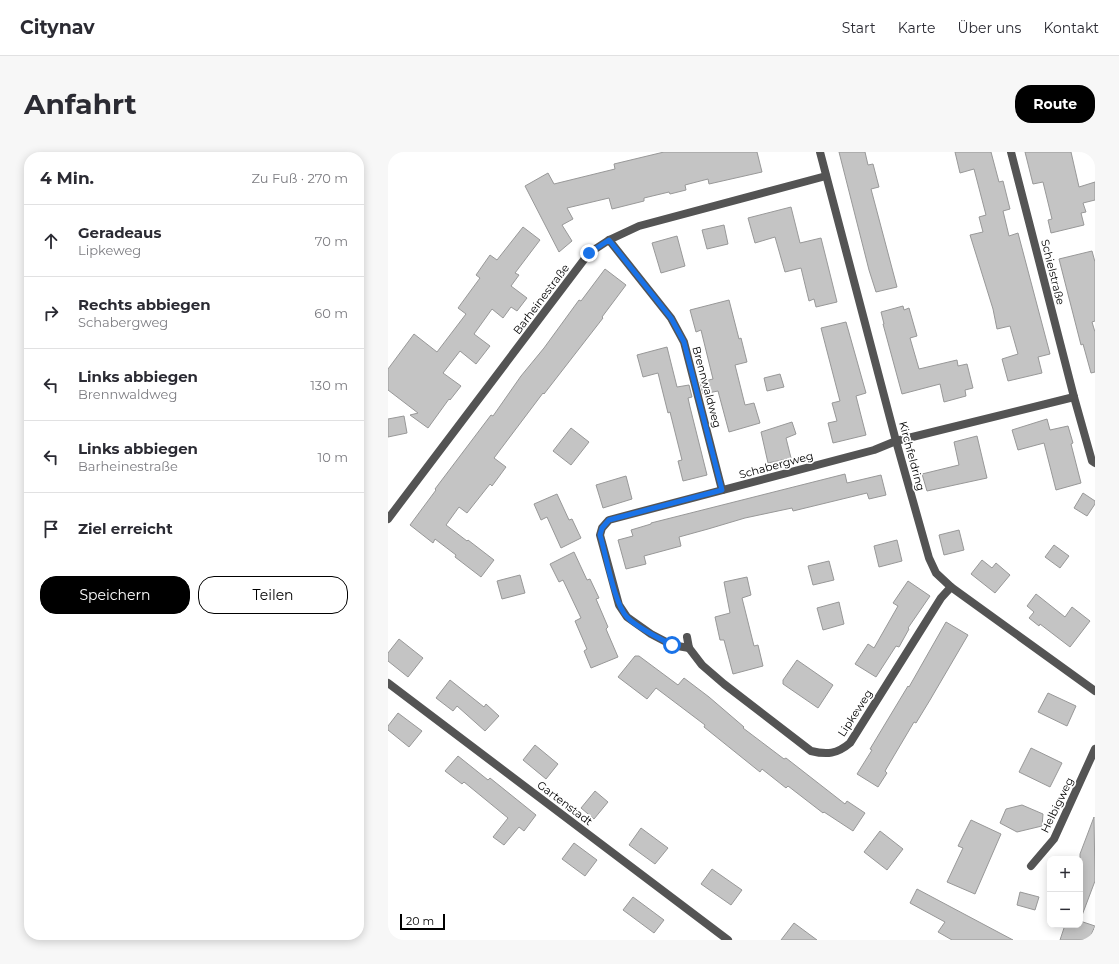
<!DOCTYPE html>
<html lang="de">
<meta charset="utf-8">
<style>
:root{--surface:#fff;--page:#f7f7f7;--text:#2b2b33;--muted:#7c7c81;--line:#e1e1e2;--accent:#000}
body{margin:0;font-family:Montserrat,sans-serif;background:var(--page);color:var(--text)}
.controls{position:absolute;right:12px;bottom:12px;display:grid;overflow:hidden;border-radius:8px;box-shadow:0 2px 10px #0003}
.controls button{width:36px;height:36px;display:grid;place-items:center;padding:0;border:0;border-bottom:1px solid var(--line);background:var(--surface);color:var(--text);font:20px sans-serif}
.scale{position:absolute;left:12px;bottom:10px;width:45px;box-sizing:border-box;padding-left:4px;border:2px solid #000;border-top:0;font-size:11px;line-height:14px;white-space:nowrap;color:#000;-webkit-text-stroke:3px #fff;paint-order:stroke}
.stop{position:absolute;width:12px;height:12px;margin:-9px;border:3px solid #1a73e8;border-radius:50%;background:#fff}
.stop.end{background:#1a73e8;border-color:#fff;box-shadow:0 1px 4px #0008}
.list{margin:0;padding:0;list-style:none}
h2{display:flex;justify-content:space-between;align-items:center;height:52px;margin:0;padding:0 16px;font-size:17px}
h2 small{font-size:13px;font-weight:400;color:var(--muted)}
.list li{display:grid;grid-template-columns:26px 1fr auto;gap:12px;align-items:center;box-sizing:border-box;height:72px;padding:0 16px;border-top:1px solid var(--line)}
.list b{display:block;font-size:15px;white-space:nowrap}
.list p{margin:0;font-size:13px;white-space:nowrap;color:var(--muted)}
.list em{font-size:13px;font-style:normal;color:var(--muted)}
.actions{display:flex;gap:8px;padding:12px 16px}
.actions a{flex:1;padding:9px 0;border:1px solid var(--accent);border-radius:16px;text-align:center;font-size:14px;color:var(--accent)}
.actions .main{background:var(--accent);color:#fff}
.icon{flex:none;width:22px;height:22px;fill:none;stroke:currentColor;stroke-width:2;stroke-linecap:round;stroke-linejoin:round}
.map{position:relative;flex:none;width:707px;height:788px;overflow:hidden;border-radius:16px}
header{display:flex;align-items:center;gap:24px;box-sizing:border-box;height:56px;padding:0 20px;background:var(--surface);border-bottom:1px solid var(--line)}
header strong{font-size:19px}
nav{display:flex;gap:22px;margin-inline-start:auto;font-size:14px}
.intro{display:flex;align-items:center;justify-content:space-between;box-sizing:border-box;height:96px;padding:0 24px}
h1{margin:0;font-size:28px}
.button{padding:10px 18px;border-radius:16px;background:var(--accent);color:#fff;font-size:14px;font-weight:700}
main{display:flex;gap:24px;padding:0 24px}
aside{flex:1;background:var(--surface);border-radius:16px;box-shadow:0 2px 10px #0003}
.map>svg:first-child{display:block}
.building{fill:#c4c4c4;stroke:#989898}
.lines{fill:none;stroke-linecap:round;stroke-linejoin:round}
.minor{stroke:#545454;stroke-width:8}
.route{stroke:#1a73e8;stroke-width:5}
.labels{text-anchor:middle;stroke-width:3.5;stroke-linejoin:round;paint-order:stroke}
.street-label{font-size:11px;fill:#000;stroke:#fff}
</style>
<header>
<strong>Citynav</strong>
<nav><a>Start</a><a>Karte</a><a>Über uns</a><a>Kontakt</a></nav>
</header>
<div class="intro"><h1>Anfahrt</h1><a class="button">Route</a></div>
<main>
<aside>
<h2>4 Min.<small>Zu Fuß · 270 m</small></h2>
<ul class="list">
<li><svg class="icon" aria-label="ahead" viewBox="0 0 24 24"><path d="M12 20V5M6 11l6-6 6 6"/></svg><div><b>Geradeaus</b><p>Lipkeweg</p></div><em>70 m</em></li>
<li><svg class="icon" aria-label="right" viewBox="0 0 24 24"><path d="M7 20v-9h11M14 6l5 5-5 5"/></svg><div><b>Rechts abbiegen</b><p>Schabergweg</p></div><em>60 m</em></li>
<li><svg class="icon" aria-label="left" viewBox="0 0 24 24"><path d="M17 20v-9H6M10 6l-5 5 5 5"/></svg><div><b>Links abbiegen</b><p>Brennwaldweg</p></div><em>130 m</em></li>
<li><svg class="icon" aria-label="left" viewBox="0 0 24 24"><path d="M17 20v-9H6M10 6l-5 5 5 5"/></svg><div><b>Links abbiegen</b><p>Barheinestraße</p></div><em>10 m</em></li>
<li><svg class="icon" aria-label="arrive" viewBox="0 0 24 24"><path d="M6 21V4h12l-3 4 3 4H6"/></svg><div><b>Ziel erreicht</b></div></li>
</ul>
<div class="actions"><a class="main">Speichern</a><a>Teilen</a></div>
</aside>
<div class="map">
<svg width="707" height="788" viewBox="0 0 707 788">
<rect width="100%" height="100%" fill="#fff"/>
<g class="building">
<path d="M276 0H369L374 20 321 32 320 27 297 33 298 38 282 42 281 40 256 46V49L224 57 221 46 179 56 185 67 174 73 184 89 171 100 137 34 160 21 166 32 227 17 226 12Z"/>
<path d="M451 0H477L480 13 485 12 491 35 483 37 509 135 488 140 481 118Z"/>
<path d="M567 0H603L611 30 615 29 622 57 615 59 621 84 630 81 662 202 650 205 654 221 620 229 614 207 630 202 622 174 609 177 605 157 582 83 595 80 591 65 598 63 586 17 572 21Z"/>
<path d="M637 0H683L691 35 707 30V48L695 51 698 60 693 61 696 73 663 81 660 68 664 67 655 30 645 32Z"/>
<path d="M403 55 412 91 433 86 449 150 428 155 426 147 421 149 413 116 397 120 387 85 367 91 360 66Z"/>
<path d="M336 73 340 92 319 97 314 78Z"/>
<path d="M135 75 152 88 127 121 131 123 123 134 139 146 129 159 123 155 115 166 104 157 86 182 102 194 88 212 72 199 55 221 73 234 62 248 61 247 40 276 22 263 30 261 0 238V217L26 182 49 200 78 162 70 156 92 126 88 123 102 103 109 108Z"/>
<path d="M289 84 297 114 273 121 264 91Z"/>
<path d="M704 99 707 110V169L704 170 707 180V220L703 221 695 192 693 193 671 107Z"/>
<path d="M217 117 238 133 214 165 215 166 201 184 156 242 155 241 106 306 118 315 104 334 102 332 79 361 71 355 58 373 79 389 80 388 106 408 93 425 67 405 68 403 47 387 45 391 22 373 48 338 47 337 103 263 105 264 133 224 156 196 191 148 193 149Z"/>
<path d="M341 148 351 187 353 186 359 210 347 213 357 253 366 251 372 271 341 280 330 239 315 242 312 230 325 227 313 178 308 180 302 158Z"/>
<path d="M515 154 516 158 521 156 529 184 522 186 531 217 569 208 570 214 579 212 585 236 577 238 578 244 556 250 552 232 514 242 495 172H496L493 160Z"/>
<path d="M458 170 478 241 468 244 478 283 445 291 440 271 449 269 444 251 452 249 433 176Z"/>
<path d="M279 195 289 235 301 233 304 245 300 246 302 255 319 323 295 329 290 309 294 308 282 260 280 261 270 221 255 225 249 203Z"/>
<path d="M392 222 396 235 379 239 376 226Z"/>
<path d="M16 264 19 281 0 285V267Z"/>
<path d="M659 267 662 278 680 274 685 291 683 292 693 331 668 338 656 291 630 298 624 278Z"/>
<path d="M404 270 408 282 398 286 403 306 380 311 373 280Z"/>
<path d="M183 276 201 290 183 313 165 299Z"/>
<path d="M589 284 599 326 539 339 534 322 571 313 566 290Z"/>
<path d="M457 322 459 331 493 323 498 343 481 347 479 341 405 359 404 356 357 366 320 377 291 385 293 394 256 404 258 412 238 417 230 388 245 384 243 378 263 372V371Z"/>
<path d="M238 324 244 347 215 356 208 333Z"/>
<path d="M695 341 707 349V352L699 364 686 356Z"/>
<path d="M169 342 181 368 184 367 193 386 173 396 159 365 153 368 146 352Z"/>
<path d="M571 378 576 398 556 403 551 383Z"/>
<path d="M509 388 514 409 491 415 486 394Z"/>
<path d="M666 393 681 404 672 416 657 405Z"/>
<path d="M186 400 199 428 202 427 211 446 208 447 220 475 218 477 230 505 203 516 196 499 199 497 187 469 193 466 175 428 171 430 162 412Z"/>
<path d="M594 408 604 416 608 411 622 423 607 441 583 422Z"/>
<path d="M441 409 446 428 425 433 420 414Z"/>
<path d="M132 423 137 441 114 447 109 429Z"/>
<path d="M359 425 363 443 354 446 366 494 370 493 375 514 345 522 336 488H332L327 465 342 461 336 430Z"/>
<path d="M520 429 542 444 520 476 521 477 511 495 508 494 488 525 467 512 480 492 486 496 510 454 505 451Z"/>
<path d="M648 442 677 465 684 455 702 469 682 495 652 472 651 474 641 466 646 460 639 454Z"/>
<path d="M451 450 456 472 435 478 429 456Z"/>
<path d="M558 470 580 483 542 548 528 571 526 570 497 619 499 621 490 635 469 622 484 598 482 597 520 534 521 535Z"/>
<path d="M11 487 35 506 20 525 0 509V501Z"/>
<path d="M247 504H251L290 533 296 526 321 545 356 575 355 576 396 607 398 606 457 652 459 649 477 661 465 679 436 660 435 661 400 634 398 636 374 617 372 620 316 575 317 573 268 536 259 547 230 525Z"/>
<path d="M409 508 445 533 430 556 395 532V528Z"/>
<path d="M62 528 96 555 98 552 111 564 97 579 69 554 65 559 48 546Z"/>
<path d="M660 541 688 554 679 574 650 560Z"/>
<path d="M10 561 34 579 21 595 0 578V574Z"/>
<path d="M147 593 170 612 158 627 135 608Z"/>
<path d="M643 596 674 611 662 635 631 620Z"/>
<path d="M70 604 100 628 102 626 148 663 136 679 131 675 116 693 105 685 120 666 76 630 74 632 57 619Z"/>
<path d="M207 639 220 650 206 667 193 656Z"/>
<path d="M634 653 655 662 654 674 629 680 612 671 618 657Z"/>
<path d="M706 665 707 729 693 766H692V702Z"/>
<path d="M583 668 613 682 587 742 559 730 575 696 570 694Z"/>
<path d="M253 676 280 696 267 712 241 693Z"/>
<path d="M492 679 515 697 499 718 476 700Z"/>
<path d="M186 691 209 708 197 724 174 707Z"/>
<path d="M324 717 354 738 343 753 313 732Z"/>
<path d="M529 737 625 788H564L550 780 557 770 522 751Z"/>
<path d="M632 740 651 745 647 758 629 753Z"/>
<path d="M245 745 276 768 266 781 235 758Z"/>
<path d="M692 769 707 774 701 788H672L677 773H692Z"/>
<path d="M406 771 429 788H393Z"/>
</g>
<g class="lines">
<g class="minor">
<path d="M432 0 508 289 541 406 548 421 563 435 707 539"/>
<path d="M623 0 686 245 704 309 707 311"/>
<path d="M221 88 283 166 296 190 334 338"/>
<path d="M0 367 201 101 221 88 251 74 438 24"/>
<path d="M299 485 301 496 314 513 336 532 423 599C439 603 449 602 462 591L553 446 563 435"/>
<path d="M301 496 284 493 263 482 239 465 231 453 212 383 214 376 221 368 486 298 508 289 686 245"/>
<path d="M0 531 340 788"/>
<path d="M643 714 666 687 707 597"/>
</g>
</g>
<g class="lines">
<path class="route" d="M201 101 221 88 283 166 296 190 334 338 221 368 214 376 212 383C218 402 226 452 239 465 249 476 271 486 284 493"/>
</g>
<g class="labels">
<g class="street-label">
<text transform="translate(665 120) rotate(76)" y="4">Schielstraße</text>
<text transform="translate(153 147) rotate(-53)" y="4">Barheinestraße</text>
<text transform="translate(319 235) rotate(75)" y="4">Brennwaldweg</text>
<text transform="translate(524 304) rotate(75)" y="4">Kirchfeldring</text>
<text transform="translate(388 313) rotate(-15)" y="4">Schabergweg</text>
<text transform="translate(467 561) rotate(-57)" y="4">Lipkeweg</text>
<text transform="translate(177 651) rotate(37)" y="4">Gartenstadt</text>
<text transform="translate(669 653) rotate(-64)" y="4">Helbigweg</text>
</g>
</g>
</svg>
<div class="controls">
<button>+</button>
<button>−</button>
</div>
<div class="scale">20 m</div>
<div class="stop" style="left:284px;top:493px"></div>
<div class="stop end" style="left:201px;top:101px"></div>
</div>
</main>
